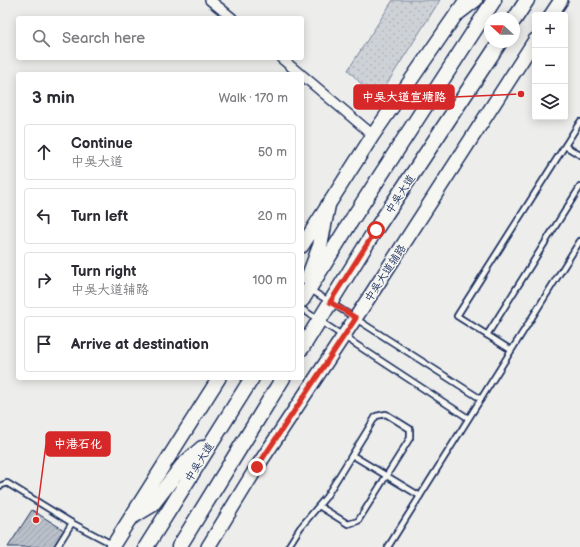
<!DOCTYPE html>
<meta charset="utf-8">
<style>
:root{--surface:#fff;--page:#f7f7f7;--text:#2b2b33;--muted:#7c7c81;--line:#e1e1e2}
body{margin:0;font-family:"Balsamiq Sans","LXGW WenKai TC",sans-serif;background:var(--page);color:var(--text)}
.controls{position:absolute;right:12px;top:12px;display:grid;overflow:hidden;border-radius:4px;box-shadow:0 2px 10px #0003}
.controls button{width:36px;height:36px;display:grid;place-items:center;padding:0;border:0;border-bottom:1px solid var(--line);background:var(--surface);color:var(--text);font:20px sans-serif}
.compass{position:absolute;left:484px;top:12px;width:36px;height:36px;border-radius:50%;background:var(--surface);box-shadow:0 2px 10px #0003;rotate:291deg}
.stop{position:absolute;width:12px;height:12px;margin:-9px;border:3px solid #d93025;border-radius:50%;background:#fff}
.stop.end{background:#d93025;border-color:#fff;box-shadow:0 1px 4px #0008}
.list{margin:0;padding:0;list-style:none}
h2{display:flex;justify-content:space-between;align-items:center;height:52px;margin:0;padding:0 16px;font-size:17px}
h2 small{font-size:13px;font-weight:400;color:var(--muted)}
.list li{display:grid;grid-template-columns:26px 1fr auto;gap:12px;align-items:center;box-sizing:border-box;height:56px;margin:0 8px 8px;padding:0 8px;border:1px solid var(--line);border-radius:4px}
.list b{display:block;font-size:15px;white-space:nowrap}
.list p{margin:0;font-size:13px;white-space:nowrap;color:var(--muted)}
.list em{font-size:13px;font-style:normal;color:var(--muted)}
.icon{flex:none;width:22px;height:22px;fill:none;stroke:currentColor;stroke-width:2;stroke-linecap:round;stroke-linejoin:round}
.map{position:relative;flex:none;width:580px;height:547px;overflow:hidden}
.search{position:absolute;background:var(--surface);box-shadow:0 2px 10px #0003;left:16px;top:16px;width:288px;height:44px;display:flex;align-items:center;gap:10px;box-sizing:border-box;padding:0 14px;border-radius:4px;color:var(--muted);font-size:15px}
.panel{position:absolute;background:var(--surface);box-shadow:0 2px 10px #0003;left:16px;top:72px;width:288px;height:308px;border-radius:4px}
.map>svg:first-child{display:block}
.park{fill:url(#park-dots);stroke:#74809a}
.building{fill:url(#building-hatch);stroke:#1b2f5e}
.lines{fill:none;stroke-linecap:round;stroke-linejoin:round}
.service-casing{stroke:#1b2f5e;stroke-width:8}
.minor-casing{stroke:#1b2f5e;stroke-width:12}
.secondary-casing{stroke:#1b2f5e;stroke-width:16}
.primary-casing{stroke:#1b2f5e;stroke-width:17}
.service{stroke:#f6f6f2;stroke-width:4.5}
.minor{stroke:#f6f6f2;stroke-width:9}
.secondary{stroke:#f6f6f2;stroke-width:13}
.primary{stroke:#f6f6f2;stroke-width:14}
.route{stroke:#d93025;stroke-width:5}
.labels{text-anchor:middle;stroke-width:3;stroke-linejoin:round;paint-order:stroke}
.street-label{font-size:11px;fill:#1b2f5e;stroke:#f6f6f2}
.leader{fill:none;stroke:#d62828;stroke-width:1.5}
.callout-dot{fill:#d62828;stroke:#f6f6f2;stroke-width:1.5}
.callout{fill:#d62828;stroke:#d62828;stroke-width:1.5}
.callout-label{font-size:12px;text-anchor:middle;font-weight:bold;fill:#fff}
</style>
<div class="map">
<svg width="580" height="547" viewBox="0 0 580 547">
<defs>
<pattern id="park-dots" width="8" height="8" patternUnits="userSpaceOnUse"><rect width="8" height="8" fill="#ced2d7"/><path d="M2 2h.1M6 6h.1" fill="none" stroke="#b0b5bb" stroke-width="1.8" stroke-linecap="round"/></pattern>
<pattern id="building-hatch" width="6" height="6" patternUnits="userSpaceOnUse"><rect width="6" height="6" fill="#b9bfc8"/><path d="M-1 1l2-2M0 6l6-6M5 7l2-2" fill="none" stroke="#9ea4ae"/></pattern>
</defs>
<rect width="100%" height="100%" fill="#edeeec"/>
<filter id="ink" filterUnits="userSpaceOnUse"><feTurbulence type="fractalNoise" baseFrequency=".025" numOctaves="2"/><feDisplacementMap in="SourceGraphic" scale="8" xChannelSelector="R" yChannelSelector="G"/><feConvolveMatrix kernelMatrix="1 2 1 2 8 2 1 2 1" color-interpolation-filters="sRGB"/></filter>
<g filter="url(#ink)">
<path class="park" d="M393 0H440L383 90 370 93 348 70Z"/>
<path class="building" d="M32 510 64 530 53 547H8Z"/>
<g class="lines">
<defs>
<g id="service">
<path d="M565 146 580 155"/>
<path d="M311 290 481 399"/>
<path d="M302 309 468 418"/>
<path d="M487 335 580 187"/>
<path d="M511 350 457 316 580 122"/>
<path d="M352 455 420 496"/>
<path d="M0 486 7 483 72 523 112 544"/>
<path d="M57 547 72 523"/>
<path d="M288 547 300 528 326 497 376 416 386 414 410 429V438L358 521 348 524 319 506"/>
<path d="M388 547 580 241"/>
</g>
<g id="minor">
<path d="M210 0 232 18"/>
<path d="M281 58 300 74"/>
<path d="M302 75 373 135"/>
</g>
<g id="secondary">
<path d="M551 15 561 0"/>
<path d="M302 246 373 135 464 3"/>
<path d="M112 547 219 378"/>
<path d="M208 547 257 467 370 296 535 40"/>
</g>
<g id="primary">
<path d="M458 13 475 0"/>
<path d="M514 20 527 0"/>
<path d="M308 278 320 246 328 205"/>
<path d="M302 300 353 218 494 0"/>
<path d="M302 348 376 229 500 42"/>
<path d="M132 517 152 505 182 466 202 448"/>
<path d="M146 547 252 378"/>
<path d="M179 547 283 378"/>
</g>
</defs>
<use href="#service" class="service-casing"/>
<use href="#minor" class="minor-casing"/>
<use href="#secondary" class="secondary-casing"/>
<use href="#primary" class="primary-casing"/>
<use href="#service" class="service"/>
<use href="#minor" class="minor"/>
<use href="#secondary" class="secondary"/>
<use href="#primary" class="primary"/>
</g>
</g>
<g class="lines" filter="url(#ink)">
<path class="route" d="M257 467 356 318 330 302 376 230"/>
</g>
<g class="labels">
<g class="street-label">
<text transform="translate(400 194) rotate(-57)" y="4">中吴大道</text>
<text transform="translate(385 273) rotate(-57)" y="4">中吴大道辅路</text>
<text transform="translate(199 462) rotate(-58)" y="4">中吴大道</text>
</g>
</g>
<path class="leader" d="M521 94L454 97M36 520L46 444"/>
<g class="callout-dot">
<circle cx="521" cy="94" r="4"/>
<circle cx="36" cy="520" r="4"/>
</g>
<g class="callout">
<rect x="354" y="85" width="100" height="24" rx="4"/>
<rect x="46" y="432" width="64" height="24" rx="4"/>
</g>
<g class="callout-label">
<text x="404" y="101">中吴大道宣塘路</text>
<text x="78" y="448">中港石化</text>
</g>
</svg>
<div class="controls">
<button>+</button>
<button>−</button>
<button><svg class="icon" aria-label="layers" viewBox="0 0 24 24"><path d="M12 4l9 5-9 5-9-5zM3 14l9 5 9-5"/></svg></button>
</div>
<svg class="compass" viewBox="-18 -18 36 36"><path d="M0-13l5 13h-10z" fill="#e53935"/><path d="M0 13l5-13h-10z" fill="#7c7c81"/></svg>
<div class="stop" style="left:376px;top:230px"></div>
<div class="stop end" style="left:257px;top:467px"></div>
<div class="search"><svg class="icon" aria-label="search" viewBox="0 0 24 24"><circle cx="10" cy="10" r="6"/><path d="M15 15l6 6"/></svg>Search here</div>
<section class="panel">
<h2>3 min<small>Walk · 170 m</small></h2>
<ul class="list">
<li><svg class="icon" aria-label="ahead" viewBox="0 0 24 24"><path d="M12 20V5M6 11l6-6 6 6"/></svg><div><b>Continue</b><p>中吴大道</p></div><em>50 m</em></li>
<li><svg class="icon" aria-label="left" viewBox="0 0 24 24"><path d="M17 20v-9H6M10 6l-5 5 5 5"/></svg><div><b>Turn left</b></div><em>20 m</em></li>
<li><svg class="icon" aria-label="right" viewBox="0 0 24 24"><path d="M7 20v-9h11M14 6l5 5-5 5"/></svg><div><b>Turn right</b><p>中吴大道辅路</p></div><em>100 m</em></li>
<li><svg class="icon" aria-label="arrive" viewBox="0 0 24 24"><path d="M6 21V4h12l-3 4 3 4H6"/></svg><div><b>Arrive at destination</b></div></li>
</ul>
</section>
</div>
